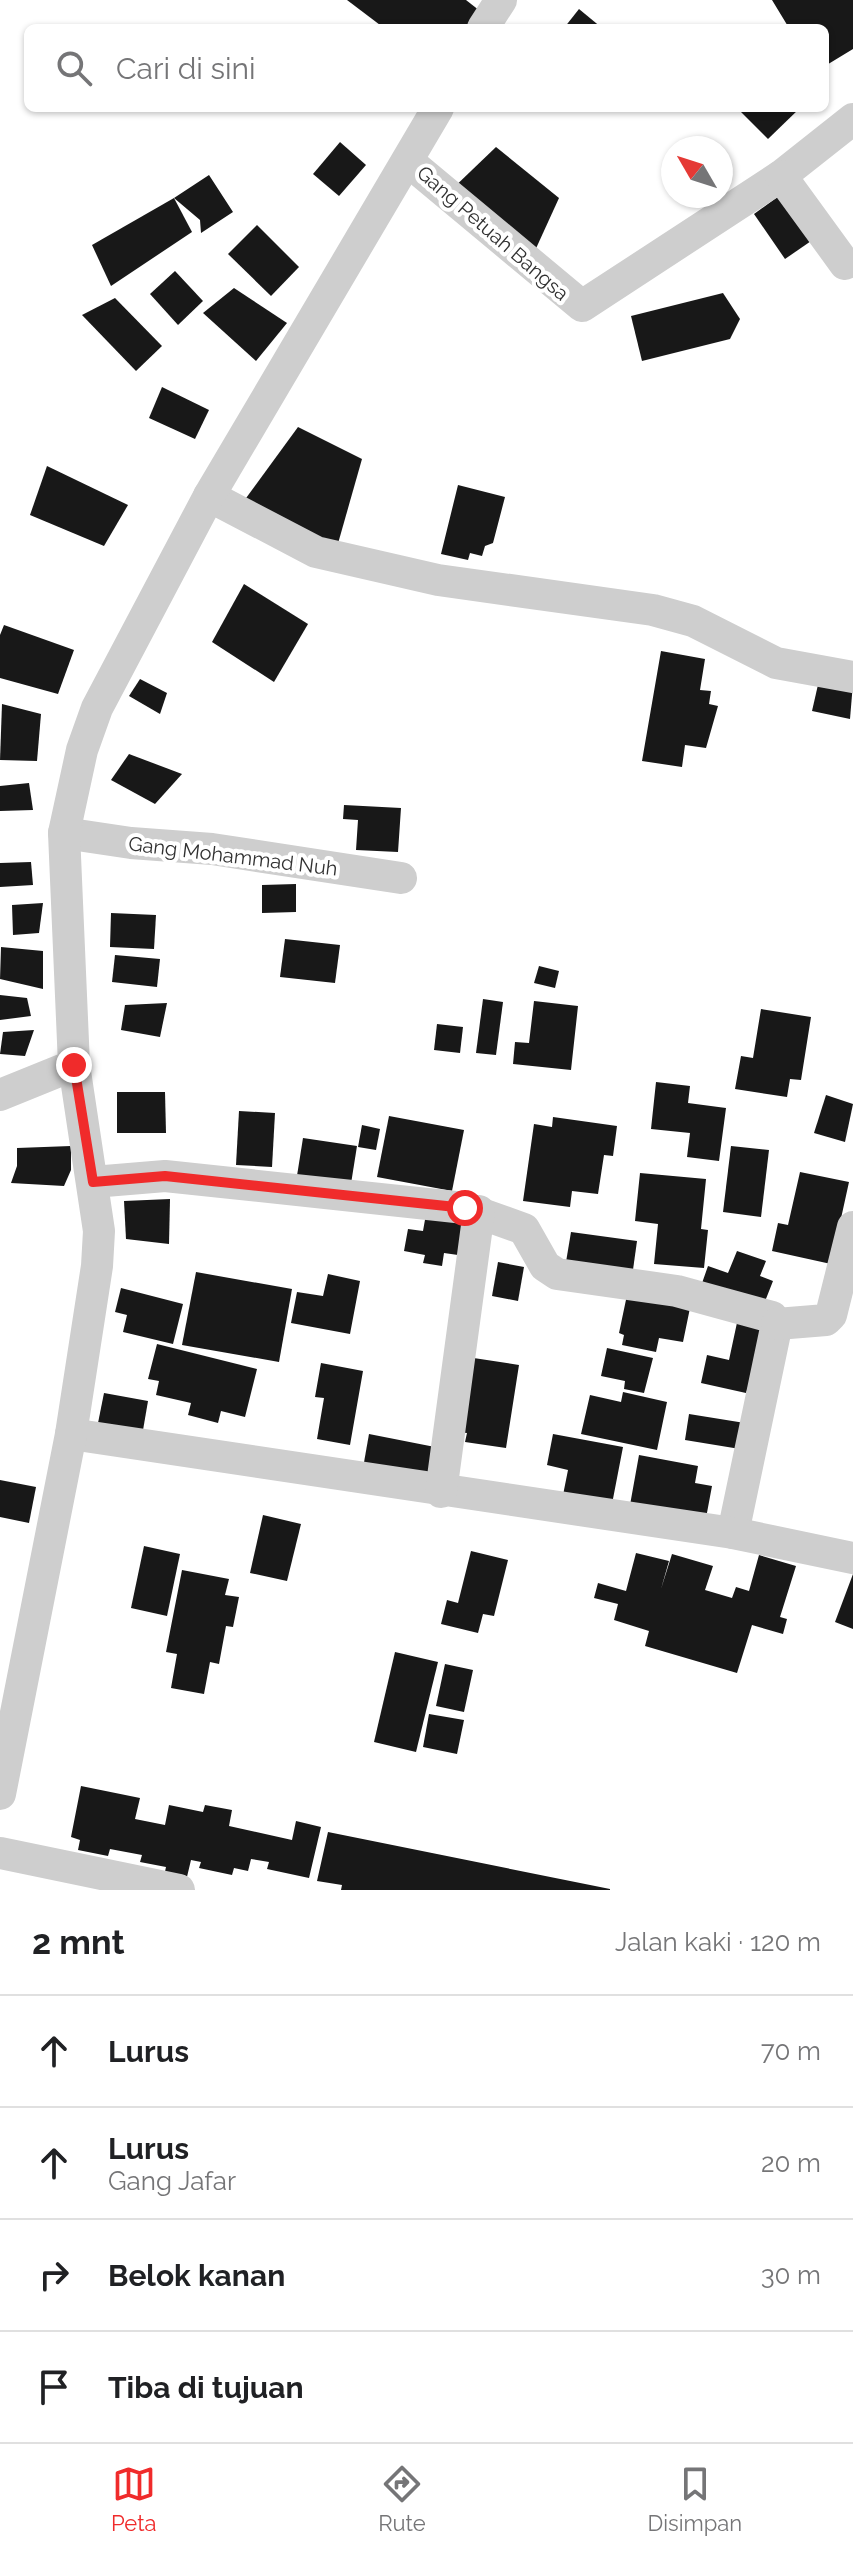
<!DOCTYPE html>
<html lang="id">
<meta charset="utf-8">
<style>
:root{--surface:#fff;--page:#f6f6f6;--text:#202124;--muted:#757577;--line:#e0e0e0;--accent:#f02b2b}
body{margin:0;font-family:Raleway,sans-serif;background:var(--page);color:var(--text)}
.compass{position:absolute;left:661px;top:136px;width:72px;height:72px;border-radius:50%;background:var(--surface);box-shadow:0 2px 6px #0004;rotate:309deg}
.stop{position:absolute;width:24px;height:24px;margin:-18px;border:6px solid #f02b2b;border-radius:50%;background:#fff}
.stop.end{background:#f02b2b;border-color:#fff;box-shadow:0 2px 8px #0008}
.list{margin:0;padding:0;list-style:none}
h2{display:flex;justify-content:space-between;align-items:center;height:104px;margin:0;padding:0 32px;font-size:34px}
h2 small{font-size:26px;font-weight:400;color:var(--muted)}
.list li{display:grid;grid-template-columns:52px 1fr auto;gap:24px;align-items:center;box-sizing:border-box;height:112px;padding:0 32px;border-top:2px solid var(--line)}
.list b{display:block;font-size:30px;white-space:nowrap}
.list p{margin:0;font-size:26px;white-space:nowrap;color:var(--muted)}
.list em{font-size:26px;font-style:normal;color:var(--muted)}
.icon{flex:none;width:44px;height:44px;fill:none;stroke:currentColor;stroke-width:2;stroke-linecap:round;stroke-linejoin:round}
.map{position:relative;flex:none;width:853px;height:1890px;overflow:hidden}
.search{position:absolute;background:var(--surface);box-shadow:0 2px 6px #0004;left:24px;right:24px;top:24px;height:88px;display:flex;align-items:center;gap:20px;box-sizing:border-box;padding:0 28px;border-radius:12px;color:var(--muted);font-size:30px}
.sheet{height:552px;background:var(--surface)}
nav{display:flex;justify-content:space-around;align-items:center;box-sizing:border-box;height:112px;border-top:2px solid var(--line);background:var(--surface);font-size:22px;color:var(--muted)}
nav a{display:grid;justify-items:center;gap:4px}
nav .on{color:var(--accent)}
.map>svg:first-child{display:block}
.building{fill:#181818}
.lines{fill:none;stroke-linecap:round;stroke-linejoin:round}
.minor{stroke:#cecece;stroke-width:32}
.route{stroke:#f02b2b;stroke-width:10}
.labels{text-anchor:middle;stroke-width:8;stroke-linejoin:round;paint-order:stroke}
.street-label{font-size:20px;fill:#313131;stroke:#fff}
</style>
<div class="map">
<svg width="853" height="1890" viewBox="0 0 853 1890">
<rect width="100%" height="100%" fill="#fff"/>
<g class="building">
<path d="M347 0H466L480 11 467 28H384Z"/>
<path d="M772 0H853V49L825 66V28H789Z"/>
<path d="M579 9 602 28H564Z"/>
<path d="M737 108H800L768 139Z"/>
<path d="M340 142 366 165 339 196 313 174Z"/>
<path d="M496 147 559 198 533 255 447 194Z"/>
<path d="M209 175 233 212 201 233 200 220 174 198Z"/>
<path d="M783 193 814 239 785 259 754 214Z"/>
<path d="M174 198 192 232 111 286 92 245Z"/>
<path d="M257 225 299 267 271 296 228 254Z"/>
<path d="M175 271 203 301 178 325 150 294Z"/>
<path d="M234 288 287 323 256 361 203 313Z"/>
<path d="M723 293 740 319 730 339 642 361 631 316Z"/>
<path d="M115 298 162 346 136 371 82 315Z"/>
<path d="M162 387 209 410 195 439 149 418Z"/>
<path d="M298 427 362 459 337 547 238 509Z"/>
<path d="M47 466 128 505 104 546 30 515Z"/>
<path d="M458 485 505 497 493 543 485 546 482 556 470 553 468 560 441 554Z"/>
<path d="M244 584 308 624 274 682 212 642Z"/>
<path d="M4 625 74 650 58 694 0 678V635Z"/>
<path d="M661 651 705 659 700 690 711 691 709 704 718 706 706 748 685 745 682 767 642 761Z"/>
<path d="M820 676 853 683 850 719 812 711Z"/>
<path d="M140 679 167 693 160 714 129 696Z"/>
<path d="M2 704 41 714 37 761 0 760Z"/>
<path d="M129 754 182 774 155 804 111 780Z"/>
<path d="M29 783 33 810 0 811V786Z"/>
<path d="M344 805 401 808 398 852 356 850 358 820 343 819Z"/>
<path d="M31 862 33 885 0 887V863Z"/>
<path d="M296 884V912L262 913V885Z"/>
<path d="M43 903 39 933 13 935 12 905Z"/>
<path d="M111 913 156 915 154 949 110 947Z"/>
<path d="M285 939 340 945 335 983 280 977Z"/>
<path d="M1 947 43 951V989L0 979Z"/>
<path d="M115 955 160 959 157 987 112 982Z"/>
<path d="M539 966 559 971 555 988 534 983Z"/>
<path d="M0 995 27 998 31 1016 0 1020Z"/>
<path d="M483 999 503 1002 496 1055 476 1053Z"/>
<path d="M534 1001 578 1006 571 1070 513 1064 515 1042 529 1043Z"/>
<path d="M167 1003 160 1037 121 1030 125 1005Z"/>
<path d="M761 1009 811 1017 801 1080 790 1079 787 1097 735 1089 741 1056 753 1058Z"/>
<path d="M437 1024 463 1027 460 1053 434 1050Z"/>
<path d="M34 1030 25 1056 0 1054 3 1032Z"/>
<path d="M656 1082 690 1086 688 1103 726 1108 719 1161 687 1157 690 1133 651 1129Z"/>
<path d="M117 1092H165L166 1133H117Z"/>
<path d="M826 1095 853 1104 845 1142 814 1133Z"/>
<path d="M239 1111 275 1113 272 1167 236 1165Z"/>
<path d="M389 1116 464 1130 452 1191 377 1177Z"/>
<path d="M553 1117 617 1126 613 1156 604 1155 598 1194 572 1191 570 1207 523 1201 534 1124 552 1127Z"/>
<path d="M362 1125 380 1129 376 1150 358 1147Z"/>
<path d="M303 1138 357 1146 350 1190 296 1182Z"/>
<path d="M71 1146V1170L64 1186 11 1183 17 1166V1148Z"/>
<path d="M731 1146 769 1150 761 1217 723 1212Z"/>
<path d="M800 1172 849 1182 831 1264 772 1251 778 1223 788 1225Z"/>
<path d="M640 1173 706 1179 701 1229 708 1230 704 1268 654 1264 658 1224 635 1221Z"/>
<path d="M170 1199 169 1244 126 1239 124 1201Z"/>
<path d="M426 1214 471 1221 465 1256 444 1253 442 1266 423 1263 425 1255 404 1251 408 1229 423 1231Z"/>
<path d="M571 1232 637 1241 632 1277 565 1268Z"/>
<path d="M737 1251 766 1261 760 1276 773 1281 762 1309 701 1286 708 1266 728 1273Z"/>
<path d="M498 1262 524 1267 518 1301 492 1296Z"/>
<path d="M196 1272 292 1289 279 1362 182 1345Z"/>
<path d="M328 1274 360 1281 350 1334 291 1323 297 1292 323 1296Z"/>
<path d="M121 1288 183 1304 173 1344 123 1332 127 1315 115 1312Z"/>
<path d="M627 1295 690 1308 683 1342 659 1338 656 1352 622 1345 624 1335 619 1333Z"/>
<path d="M738 1318 770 1325 746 1393 701 1383 707 1355 729 1360Z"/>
<path d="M157 1344 257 1369 245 1417 221 1411 218 1423 188 1415 191 1403 156 1395 159 1381 148 1379Z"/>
<path d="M607 1348 653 1358 644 1393 624 1389 625 1381 601 1376Z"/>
<path d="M467 1357 519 1365 506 1448 465 1442 467 1433 455 1432Z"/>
<path d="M321 1363 363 1371 350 1445 317 1439 324 1398 315 1397Z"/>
<path d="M623 1392 667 1402 657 1450 581 1434 590 1395 621 1402Z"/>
<path d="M104 1393 148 1401 142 1436 97 1428Z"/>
<path d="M689 1414 751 1424 746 1450 685 1440Z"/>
<path d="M369 1434 440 1448 433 1482 363 1468Z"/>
<path d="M553 1434 623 1447 612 1504 563 1495 568 1470 547 1465Z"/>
<path d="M639 1455 698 1466 695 1483 712 1486 706 1518 630 1505Z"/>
<path d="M0 1480 36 1487 29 1523 0 1517Z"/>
<path d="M263 1515 301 1524 287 1581 250 1573Z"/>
<path d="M144 1546 180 1554 167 1616 131 1608Z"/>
<path d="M471 1551 508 1560 494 1616 483 1614 478 1633 441 1624 447 1600 458 1603Z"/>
<path d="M636 1553 669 1561 661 1589 672 1554 713 1566 705 1590 732 1598 736 1587 749 1591 759 1555 796 1566 780 1617 787 1619 783 1634 752 1625 737 1673 645 1646 649 1631 614 1620 618 1604 594 1598 598 1583 626 1591Z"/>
<path d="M182 1570 229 1579 225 1595 239 1597 233 1627 226 1626 219 1664 210 1662 204 1694 171 1688 177 1654 166 1652Z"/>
<path d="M853 1574V1629L835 1622Z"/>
<path d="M395 1652 438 1662 416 1752 374 1742Z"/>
<path d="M445 1664 473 1670 464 1712 436 1706Z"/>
<path d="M429 1714 464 1720 457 1754 423 1747Z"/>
<path d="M81 1786 140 1798 135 1819 165 1825 169 1805 203 1812 205 1805 232 1810 229 1826 292 1840 296 1821 321 1827 309 1878 267 1869 269 1862 251 1859 248 1871 234 1868 232 1875 199 1868 201 1862 191 1860 186 1881 164 1876 166 1867 140 1862 142 1855 110 1849 108 1856 78 1850 80 1840 71 1837Z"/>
<path d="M328 1832 610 1889V1890H341L342 1885 317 1881Z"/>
</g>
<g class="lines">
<g class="minor">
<path d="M483 28 501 0"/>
<path d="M409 162 582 306 781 176 853 119"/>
<path d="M781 176 845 264"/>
<path d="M209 496 316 552 438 580 653 610 693 621 776 663 853 677"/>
<path d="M64 833 131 843 212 849 401 878"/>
<path d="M0 1095 74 1065"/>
<path d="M93 1182 165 1176 465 1208 524 1229 545 1266 557 1274 677 1291 772 1317 776 1328 733 1533"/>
<path d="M777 1324 826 1320 831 1315 853 1227"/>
<path d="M71 1434 733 1533 853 1558"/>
<path d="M441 1492 479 1211"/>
<path d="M0 1794 71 1434 97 1266 99 1231 74 1065 64 833 82 750 97 708 209 496 438 108"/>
<path d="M0 1853 179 1890"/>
</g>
</g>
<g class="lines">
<path class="route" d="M74 1065 93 1182 165 1176 465 1208"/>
</g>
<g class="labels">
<g class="street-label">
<text transform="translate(493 233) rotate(41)" y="7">Gang Petuah Bangsa</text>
<text transform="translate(233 856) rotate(7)" y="7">Gang Mohammad Nuh</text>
</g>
</g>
</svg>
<svg class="compass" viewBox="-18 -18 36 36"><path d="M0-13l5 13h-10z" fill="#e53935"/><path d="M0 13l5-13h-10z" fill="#757577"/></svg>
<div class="stop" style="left:465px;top:1208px"></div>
<div class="stop end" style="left:74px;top:1065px"></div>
<div class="search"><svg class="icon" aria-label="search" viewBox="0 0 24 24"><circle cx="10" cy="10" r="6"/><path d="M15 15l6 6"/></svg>Cari di sini</div>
</div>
<section class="sheet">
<h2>2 mnt<small>Jalan kaki · 120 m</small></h2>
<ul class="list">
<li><svg class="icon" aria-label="ahead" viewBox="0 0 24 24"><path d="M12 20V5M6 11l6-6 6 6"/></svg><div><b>Lurus</b></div><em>70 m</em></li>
<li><svg class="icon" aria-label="ahead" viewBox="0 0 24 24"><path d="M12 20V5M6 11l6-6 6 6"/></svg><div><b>Lurus</b><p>Gang Jafar</p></div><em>20 m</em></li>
<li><svg class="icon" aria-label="right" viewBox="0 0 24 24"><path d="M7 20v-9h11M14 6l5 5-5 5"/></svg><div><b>Belok kanan</b></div><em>30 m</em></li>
<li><svg class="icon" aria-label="arrive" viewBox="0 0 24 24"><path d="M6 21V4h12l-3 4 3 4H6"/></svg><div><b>Tiba di tujuan</b></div></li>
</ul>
</section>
<nav>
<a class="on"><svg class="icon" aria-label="map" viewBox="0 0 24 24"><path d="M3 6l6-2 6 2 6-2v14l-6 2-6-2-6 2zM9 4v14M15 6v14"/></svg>Peta</a>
<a><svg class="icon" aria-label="directions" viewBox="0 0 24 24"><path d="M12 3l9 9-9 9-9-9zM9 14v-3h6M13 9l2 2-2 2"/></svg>Rute</a>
<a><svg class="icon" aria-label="saved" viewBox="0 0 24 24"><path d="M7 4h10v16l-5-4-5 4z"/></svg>Disimpan</a>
</nav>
